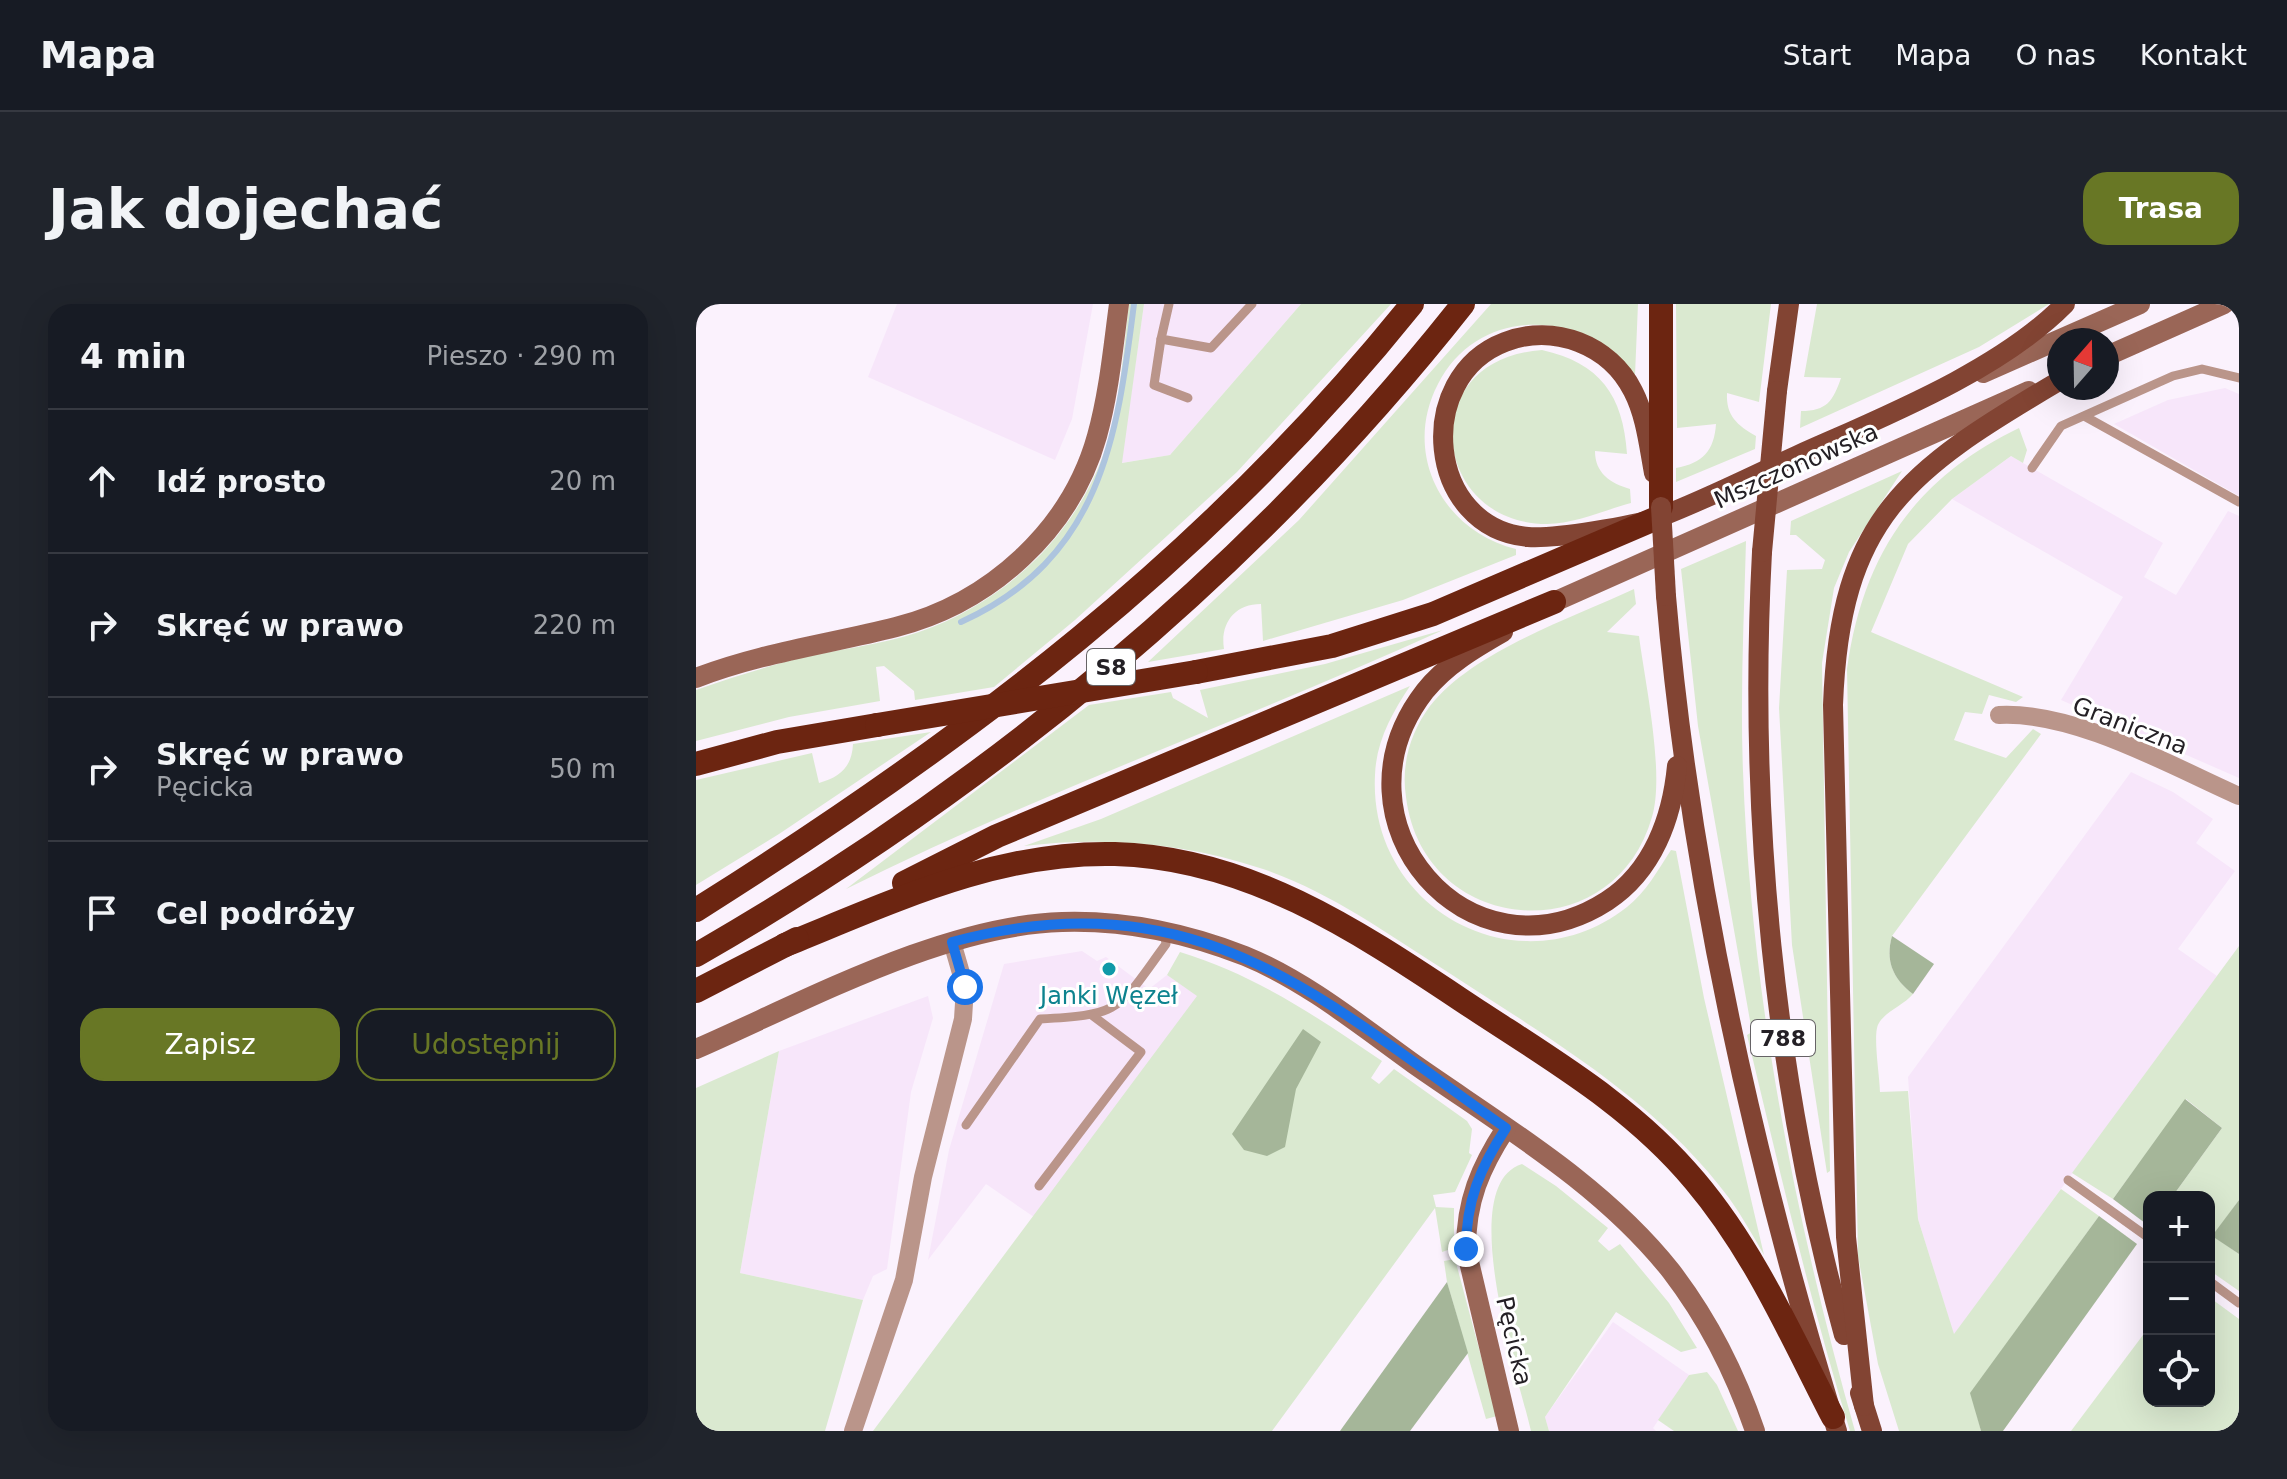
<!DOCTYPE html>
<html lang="pl">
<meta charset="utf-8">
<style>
:root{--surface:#171b24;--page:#20242c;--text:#f1f3f6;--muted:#9ea1a6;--line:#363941;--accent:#687725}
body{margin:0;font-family:"DejaVu Sans",sans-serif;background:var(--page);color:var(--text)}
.controls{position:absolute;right:24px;bottom:24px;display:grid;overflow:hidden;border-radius:16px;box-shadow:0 8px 32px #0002}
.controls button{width:72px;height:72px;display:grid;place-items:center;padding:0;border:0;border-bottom:2px solid var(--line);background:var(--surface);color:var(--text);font:40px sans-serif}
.compass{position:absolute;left:1351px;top:24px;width:72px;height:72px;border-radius:50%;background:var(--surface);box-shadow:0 8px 32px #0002;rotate:20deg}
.stop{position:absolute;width:24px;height:24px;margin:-18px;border:6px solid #1a73e8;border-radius:50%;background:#fff}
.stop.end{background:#1a73e8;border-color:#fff;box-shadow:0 2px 8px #0008}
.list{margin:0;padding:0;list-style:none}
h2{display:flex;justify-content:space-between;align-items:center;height:104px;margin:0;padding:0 32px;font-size:34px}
h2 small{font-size:26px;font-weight:400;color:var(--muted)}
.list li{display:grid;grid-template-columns:52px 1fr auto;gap:24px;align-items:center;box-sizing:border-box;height:144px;padding:0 32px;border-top:2px solid var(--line)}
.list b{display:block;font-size:30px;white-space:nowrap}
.list p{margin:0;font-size:26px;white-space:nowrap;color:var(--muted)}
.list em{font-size:26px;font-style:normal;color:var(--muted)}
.actions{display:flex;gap:16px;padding:24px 32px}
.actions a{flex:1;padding:18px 0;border:2px solid var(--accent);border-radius:24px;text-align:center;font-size:28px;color:var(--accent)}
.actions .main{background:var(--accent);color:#fff}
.icon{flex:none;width:44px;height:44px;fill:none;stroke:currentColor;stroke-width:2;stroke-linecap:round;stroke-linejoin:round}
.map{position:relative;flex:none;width:1543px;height:1127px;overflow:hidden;border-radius:24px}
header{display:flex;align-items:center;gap:48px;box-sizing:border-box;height:112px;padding:0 40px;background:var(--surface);border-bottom:2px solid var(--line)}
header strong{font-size:38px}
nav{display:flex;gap:44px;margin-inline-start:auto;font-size:28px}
.intro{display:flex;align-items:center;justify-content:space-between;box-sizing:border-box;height:192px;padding:0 48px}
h1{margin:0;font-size:56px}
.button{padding:20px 36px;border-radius:24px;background:var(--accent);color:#fff;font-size:28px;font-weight:700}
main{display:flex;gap:48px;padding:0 48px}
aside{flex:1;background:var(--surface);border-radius:24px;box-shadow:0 8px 32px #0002}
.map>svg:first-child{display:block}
.built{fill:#f7e6fa}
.green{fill:#dae9d0}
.forest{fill:#a5b699}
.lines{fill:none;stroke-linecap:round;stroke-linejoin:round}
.stream{stroke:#adc4de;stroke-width:6}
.lane{stroke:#ba958a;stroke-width:9}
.street{stroke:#ba958a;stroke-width:18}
.secondary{stroke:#9a6657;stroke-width:20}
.primary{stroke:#824433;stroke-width:20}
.highway{stroke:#6c2511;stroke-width:24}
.primary-bridge{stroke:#824433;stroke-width:20}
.highway-bridge{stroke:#6c2511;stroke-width:24}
.route{stroke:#1a73e8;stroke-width:10}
.culture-dot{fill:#0f9aa8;stroke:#fff;stroke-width:3}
.labels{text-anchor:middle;stroke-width:6;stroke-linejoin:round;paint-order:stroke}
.shield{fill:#fff;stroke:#666366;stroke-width:2}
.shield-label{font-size:22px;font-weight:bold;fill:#242025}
.street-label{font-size:24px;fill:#242025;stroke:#fff}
.culture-label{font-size:24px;fill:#0d838f;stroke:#fff}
</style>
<header>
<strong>Mapa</strong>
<nav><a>Start</a><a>Mapa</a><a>O nas</a><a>Kontakt</a></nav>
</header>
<div class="intro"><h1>Jak dojechać</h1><a class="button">Trasa</a></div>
<main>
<aside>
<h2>4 min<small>Pieszo · 290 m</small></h2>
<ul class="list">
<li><svg class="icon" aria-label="ahead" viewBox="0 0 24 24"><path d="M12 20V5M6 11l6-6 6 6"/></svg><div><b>Idź prosto</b></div><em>20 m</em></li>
<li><svg class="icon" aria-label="right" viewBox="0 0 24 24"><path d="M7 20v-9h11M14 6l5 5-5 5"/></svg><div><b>Skręć w prawo</b></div><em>220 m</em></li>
<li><svg class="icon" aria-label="right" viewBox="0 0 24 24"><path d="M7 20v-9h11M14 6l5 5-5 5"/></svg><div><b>Skręć w prawo</b><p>Pęcicka</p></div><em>50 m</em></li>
<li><svg class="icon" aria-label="arrive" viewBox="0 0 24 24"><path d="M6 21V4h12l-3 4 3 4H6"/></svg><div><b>Cel podróży</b></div></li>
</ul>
<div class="actions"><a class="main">Zapisz</a><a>Udostępnij</a></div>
</aside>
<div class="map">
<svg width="1543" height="1127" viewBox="0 0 1543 1127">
<rect width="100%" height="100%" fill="#fbf2fd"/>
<g class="built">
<path d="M201 0H397L376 115 359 156 172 73Z"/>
<path d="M448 0H605L474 151 425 159Z"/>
<path d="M1529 84 1543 90V192L1418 120 1472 96Z"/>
<path d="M1315 152 1467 239 1448 273 1480 291 1532 207 1543 212V474L1365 396 1427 293 1256 195Z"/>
<path d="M1435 468 1477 488 1517 515 1500 539 1539 567 1482 645 1521 672 1258 1031 1222 915 1212 773Z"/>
<path d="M386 647 401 657 410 653 453 685 471 671 502 692 338 913 290 880 232 956 253 846 308 660Z"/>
<path d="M232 692 237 714 215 788 191 965 177 972 167 996 44 969 83 747Z"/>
<path d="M917 1018 993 1071 957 1124 960 1127H853L849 1113Z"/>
</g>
<g class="green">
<path d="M433 0H448L426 159 474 151 605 0H695L541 168 379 316 298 383 219 396 218 387 188 362 180 363 184 397 93 413 0 437V386C34 374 69 363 104 354 143 345 185 341 223 328 315 296 390 222 415 126 425 85 428 42 433 0Z"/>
<path d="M795 0H942L939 71C889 5 783 0 742 80 706 149 746 227 820 245V251L707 296 567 337 565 300C538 300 524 320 528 345L452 358 603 216Z"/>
<path d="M980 0H1075L1063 98 1031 89C1030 112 1041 121 1060 132L1059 145 980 178V164C1007 159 1018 147 1020 120L981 124Z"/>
<path d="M1121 0H1353L1283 43 1104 124 1105 107C1131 107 1137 97 1145 74L1108 73Z"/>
<path d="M846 46C904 59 927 91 931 150L899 147C899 169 914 179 934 185L935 199C909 206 878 220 851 220 735 220 716 55 846 46Z"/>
<path d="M1323 124 1331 146 1327 159 1315 152 1256 195 1212 240 1175 328 1327 393 1320 398 1293 391 1286 410 1269 408 1258 436 1310 454 1337 425 1345 430 1196 632C1189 657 1197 675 1217 690 1208 701 1190 707 1183 719 1176 728 1184 773 1184 788L1212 787 1222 915 1258 1030 1365 885 1403 912 1275 1089 1285 1127H1203L1182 1060 1162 952 1151 365C1167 251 1218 175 1323 124Z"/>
<path d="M1206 167 1153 248 1138 284 1126 359 1134 867 1131 869 1096 641 1083 404 1091 266 1126 265 1129 256 1100 231H1094L1095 217Z"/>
<path d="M1050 237C1048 314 1044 391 1047 467 1055 691 1098 912 1159 1127H1154C1114 997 1083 864 1051 731L1056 728 1002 422 985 265Z"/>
<path d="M938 285 940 300 911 328 943 332C949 379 969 469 956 513 917 649 727 632 710 493 705 461 714 429 734 402 777 347 876 314 938 285Z"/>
<path d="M747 326C550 416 344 488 150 585L393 401 475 388 477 394 512 414 504 386 629 360Z"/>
<path d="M714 382C696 409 680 438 679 471 672 606 824 687 931 603 950 588 962 566 975 546L980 547 1008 694 1068 951C1057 932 1046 912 1033 894 959 794 849 732 747 665 689 628 632 587 567 565 491 539 407 532 328 542L405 515Z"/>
<path d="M235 428 83 530 0 581V476L116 449 123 479C144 473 156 463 157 440Z"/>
<path d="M1543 642V896L1517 932 1543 950V987L1513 966V893H1476L1526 824 1490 795 1417 895 1376 869Z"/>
<path d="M484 648C560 671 621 713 686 757L675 774 683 780 698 765 771 817 776 825 773 849 776 851 759 888 737 891 740 903 758 904V944L746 948 739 904 576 1127H177L501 692 471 671Z"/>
<path d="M83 747 44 969 167 996 129 1127H0V784Z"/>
<path d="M826 860 860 882 912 924 902 937 913 947 924 940 973 999 1001 1044 985 1048 920 1008 849 1113 853 1127H835C823 1075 758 881 826 860Z"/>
<path d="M759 955 801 1112 790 1115 751 978 748 957Z"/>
<path d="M1513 993 1543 1015V1127H1375L1453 1023V1097H1513Z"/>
<path d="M1011 1068 1021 1081 1042 1127H978L962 1116 993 1071Z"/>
</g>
<g class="forest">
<path d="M1196 632 1238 660 1217 690C1197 675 1189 657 1196 632Z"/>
<path d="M607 725 625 738 600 785 589 843 571 852 548 846 536 830Z"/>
<path d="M1489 795 1526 824 1476 893H1453V922L1417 895Z"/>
<path d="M1543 896V950L1516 932Z"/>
<path d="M1403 912 1441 940 1307 1127H1285L1274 1089Z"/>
<path d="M751 978 772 1049 714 1127H644Z"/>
</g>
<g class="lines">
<path class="stream" d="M265 318C405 254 421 135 438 0"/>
<g class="lane">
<path d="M473 0 465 35 515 44 556 0"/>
<path d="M465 35 458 81 492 94"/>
<path d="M1390 113 1543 198"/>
<path d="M1336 164 1365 122 1477 72 1506 65 1543 74"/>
<path d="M270 821 344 715C428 711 422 705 470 640L468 627"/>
<path d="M1372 876 1453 934"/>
<path d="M343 882 445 748 397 712"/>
<path d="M1513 977 1543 999"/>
</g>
<g class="street">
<path d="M1303 411C1379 407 1475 462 1543 492"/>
<path d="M157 1127 208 976 227 873 267 715 269 683 256 638"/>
</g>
<g class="secondary">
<path d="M1411 52 1528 0"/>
<path d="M1287 69 1444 0"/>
<path d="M858 298 1333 87"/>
<path d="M0 374C64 349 133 340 200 323 294 299 375 226 401 132 413 89 417 44 423 0"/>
<path d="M0 745C108 698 248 621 366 618 429 616 490 629 549 652 610 677 665 722 718 760 808 823 906 880 975 967 1011 1014 1040 1071 1059 1127"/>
<path d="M810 824C784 864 770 897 770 945L813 1127"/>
</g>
<g class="primary">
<path d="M1081 87 1093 0"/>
<path d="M958 169C953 143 950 112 937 87 914 41 858 19 809 38 717 73 730 224 832 233 859 235 938 222 964 213 1011 195 1056 172 1102 151 1187 113 1303 67 1369 0"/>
<path d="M1066 248C1052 510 1078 777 1148 1031"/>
<path d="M970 292C994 575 1058 856 1141 1127"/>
<path d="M807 328C779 344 750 361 729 387 628 517 774 685 911 597 957 567 976 514 981 462"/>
<path d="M1164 1089 1176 1127"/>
<path d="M1168 1102 1150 933 1137 401C1144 214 1210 167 1363 77"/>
</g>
<g class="highway">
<path d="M965 0V203"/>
<path d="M500 368 636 342 737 310 961 214"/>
<path d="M0 460 81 438 181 421"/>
<path d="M208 579 301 532 858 298"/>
<path d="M0 606C272 435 513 253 716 0"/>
<path d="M89 641C196 598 302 547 419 550 560 554 673 635 785 709 863 760 939 805 999 877 1059 948 1095 1032 1137 1113"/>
<path d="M0 651C292 484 558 265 767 0"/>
<path d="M0 687 101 635"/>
</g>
<g class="primary-bridge">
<path d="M965 203 970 292"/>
<path d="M1066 248 1081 87"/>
</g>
<path class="highway-bridge" d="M181 421 500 368"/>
</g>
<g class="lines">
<path class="route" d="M269 683 256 638C501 572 623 693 810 824 784 864 770 897 770 945"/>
</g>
<circle class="culture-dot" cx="413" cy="665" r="8"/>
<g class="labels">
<g class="shield">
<rect x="391" y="345" width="48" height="36" rx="6"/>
<rect x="1055" y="716" width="64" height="36" rx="6"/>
</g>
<g class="shield-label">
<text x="415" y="371">S8</text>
<text x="1087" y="742">788</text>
</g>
<g class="street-label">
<text transform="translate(1100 162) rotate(-24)" y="8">Mszczonowska</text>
<text transform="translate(1434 422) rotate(21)" y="8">Graniczna</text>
<text transform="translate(818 1037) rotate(77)" y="8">Pęcicka</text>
</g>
<g class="culture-label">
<text x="413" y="700">Janki Węzeł</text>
</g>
</g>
</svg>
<div class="controls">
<button>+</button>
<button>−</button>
<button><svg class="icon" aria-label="locate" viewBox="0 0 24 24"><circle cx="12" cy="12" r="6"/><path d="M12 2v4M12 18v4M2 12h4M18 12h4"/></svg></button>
</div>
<svg class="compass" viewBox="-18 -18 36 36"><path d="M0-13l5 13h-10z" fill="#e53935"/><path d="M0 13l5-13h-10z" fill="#9ea1a6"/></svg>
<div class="stop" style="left:269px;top:683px"></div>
<div class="stop end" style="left:770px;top:945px"></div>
</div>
</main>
